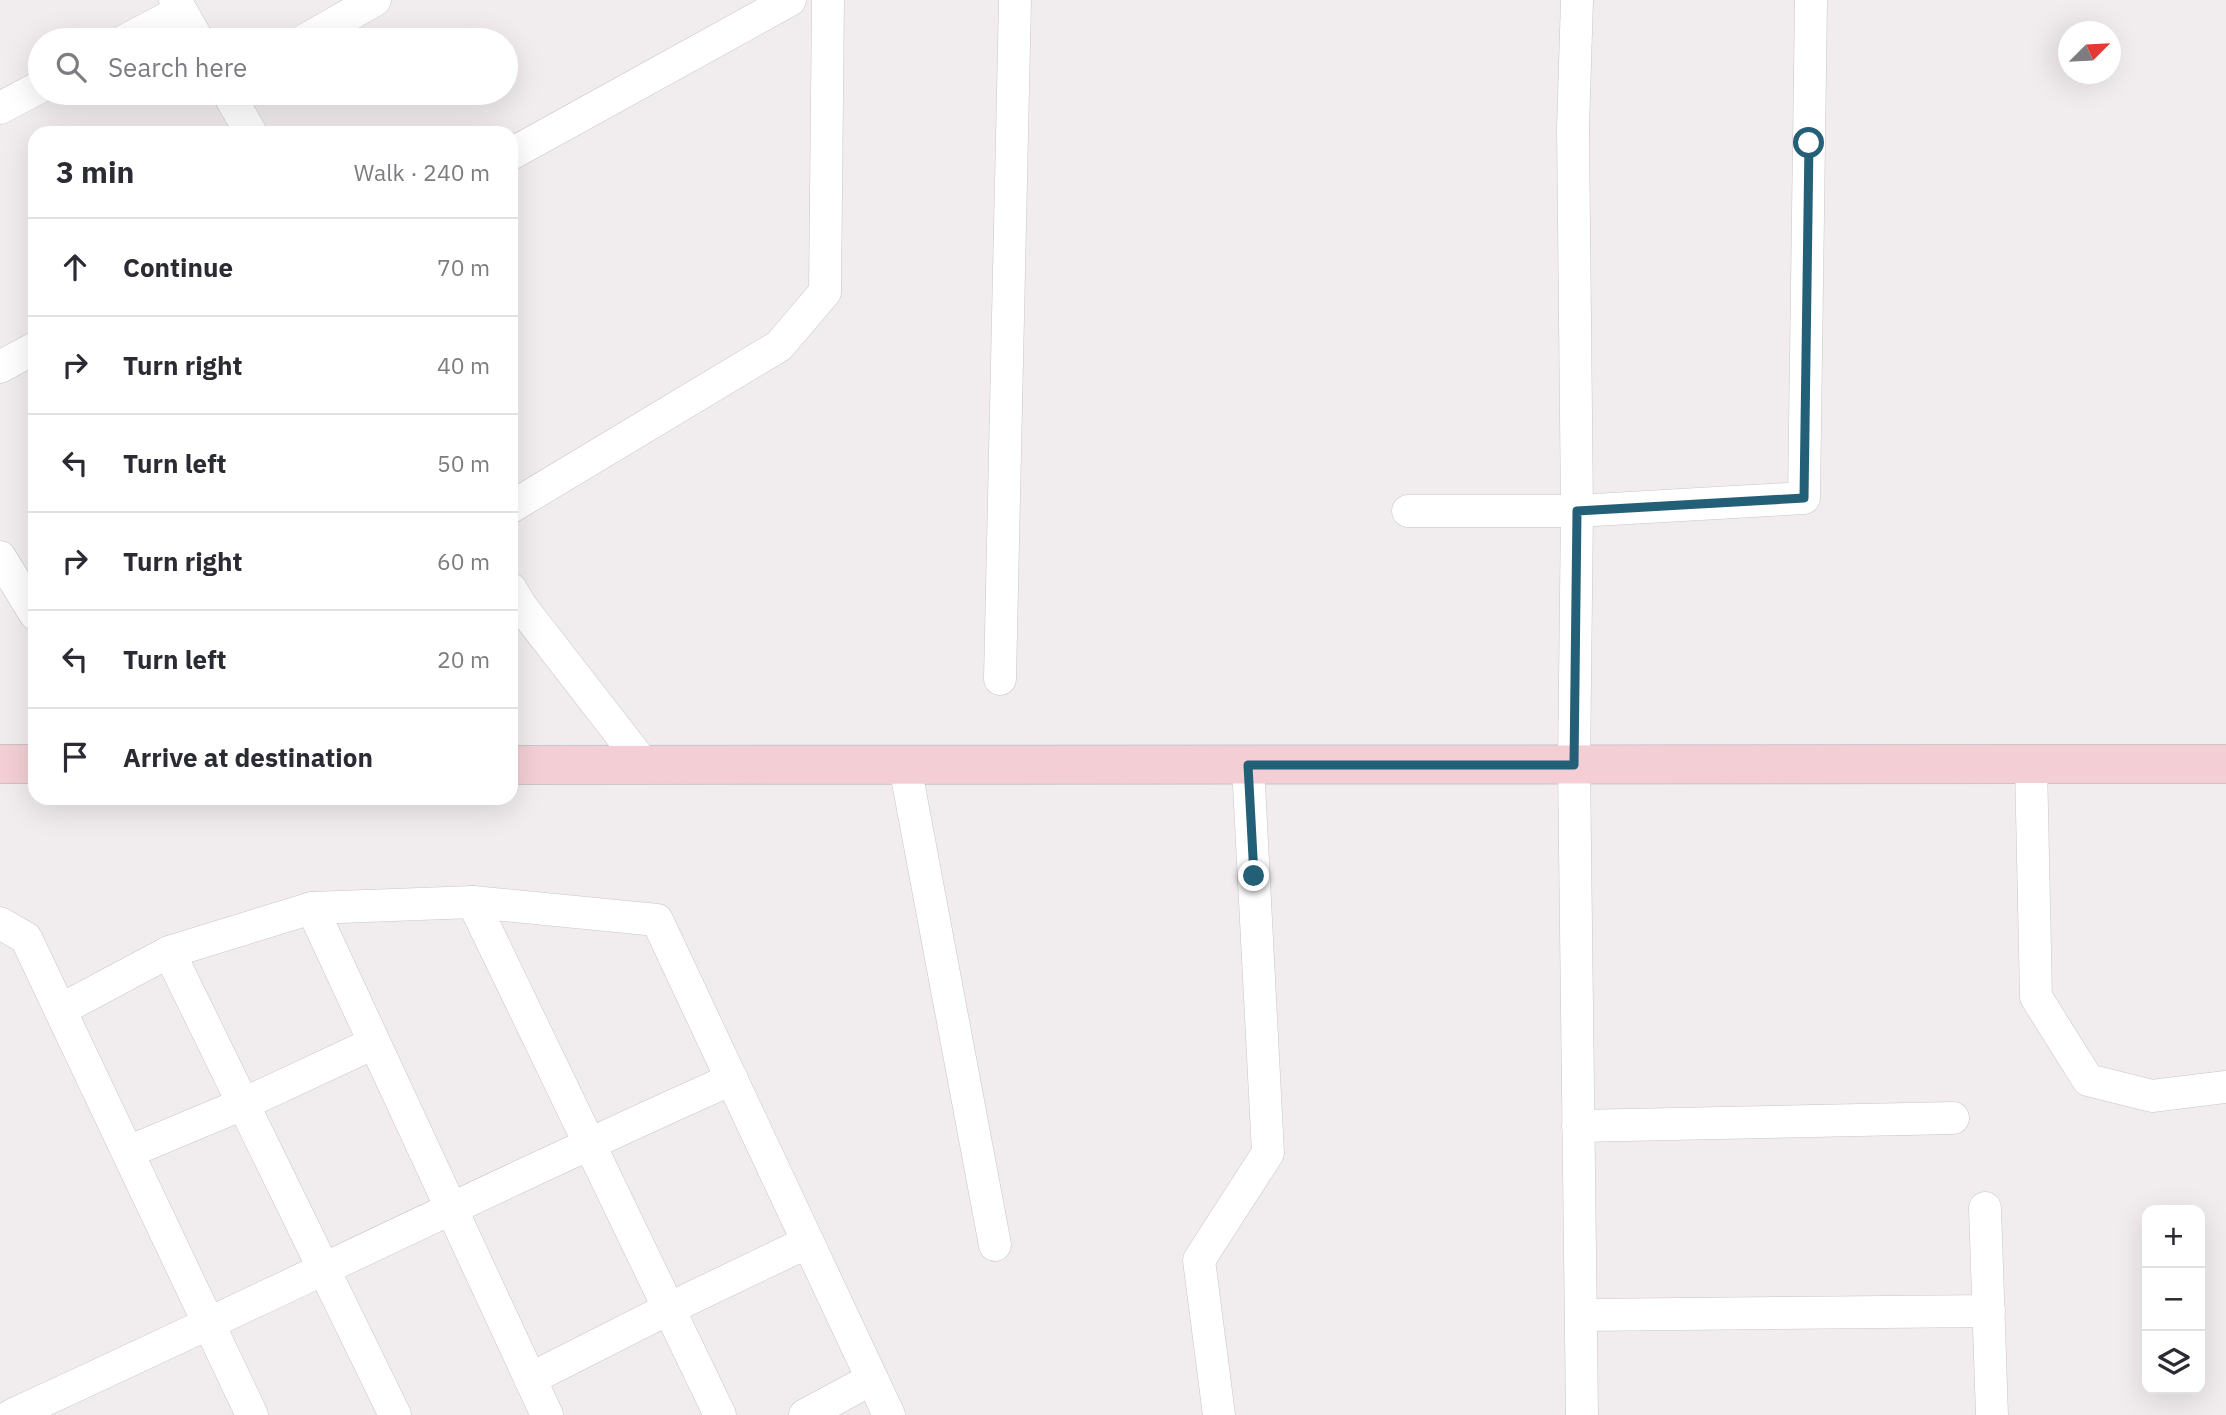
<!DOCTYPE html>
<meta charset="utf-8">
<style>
:root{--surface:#fff;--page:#f7f7f7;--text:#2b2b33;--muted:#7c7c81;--line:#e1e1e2}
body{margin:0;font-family:"IBM Plex Sans",sans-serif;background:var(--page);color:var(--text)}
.controls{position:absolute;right:21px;bottom:21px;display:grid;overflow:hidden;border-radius:14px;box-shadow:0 7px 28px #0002}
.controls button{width:63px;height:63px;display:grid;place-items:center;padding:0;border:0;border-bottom:2px solid var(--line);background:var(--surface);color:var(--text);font:35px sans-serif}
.compass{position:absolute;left:2058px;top:21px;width:63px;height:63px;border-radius:50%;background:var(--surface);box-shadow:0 7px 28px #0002;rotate:66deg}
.stop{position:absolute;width:21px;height:21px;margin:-16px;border:5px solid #235f77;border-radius:50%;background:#fff}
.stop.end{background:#235f77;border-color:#fff;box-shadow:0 2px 7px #0008}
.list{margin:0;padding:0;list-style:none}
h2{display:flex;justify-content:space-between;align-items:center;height:91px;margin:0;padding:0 28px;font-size:30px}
h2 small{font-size:23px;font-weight:400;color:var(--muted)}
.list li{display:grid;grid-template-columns:46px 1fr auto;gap:21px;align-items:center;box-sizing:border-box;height:98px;padding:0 28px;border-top:2px solid var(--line)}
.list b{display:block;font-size:26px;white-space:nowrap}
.list em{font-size:23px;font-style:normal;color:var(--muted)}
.icon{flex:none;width:38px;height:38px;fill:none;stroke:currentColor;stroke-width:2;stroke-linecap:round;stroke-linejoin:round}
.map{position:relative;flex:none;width:2226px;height:1415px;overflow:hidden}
.search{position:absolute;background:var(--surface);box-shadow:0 7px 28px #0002;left:28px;top:28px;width:490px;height:77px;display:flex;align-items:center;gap:18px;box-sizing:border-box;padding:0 24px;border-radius:38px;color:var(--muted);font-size:26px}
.panel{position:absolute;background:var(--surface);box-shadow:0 7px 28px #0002;left:28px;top:126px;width:490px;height:679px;border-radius:21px}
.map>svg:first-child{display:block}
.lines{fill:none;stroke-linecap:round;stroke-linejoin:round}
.street-casing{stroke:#c9c5c7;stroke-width:33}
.secondary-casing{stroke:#c9c5c7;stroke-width:40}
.street{stroke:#fff;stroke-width:32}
.secondary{stroke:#f3cfd5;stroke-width:38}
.route{stroke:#235f77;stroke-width:9}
</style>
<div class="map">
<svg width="2226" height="1415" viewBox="0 0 2226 1415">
<rect width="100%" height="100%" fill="#f1edef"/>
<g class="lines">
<defs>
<g id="street">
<path d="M175 0 198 40"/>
<path d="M1577 0 1573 128 1577 511 1574 765 1582 1415"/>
<path d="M126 40 181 11"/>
<path d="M305 40 375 0"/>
<path d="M228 93 251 133"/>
<path d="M0 108 40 87"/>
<path d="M511 154 790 0"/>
<path d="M0 367 35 348"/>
<path d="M511 507 779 346 825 292 828 0"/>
<path d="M1408 511H1577L1804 498 1811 0"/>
<path d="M0 557 35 614"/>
<path d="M511 589 521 606 645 766"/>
<path d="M1000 679 1015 0"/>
<path d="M2031 764 2036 997 2088 1080 2152 1096 2226 1087"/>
<path d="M905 766 995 1245"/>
<path d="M473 902 720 1415"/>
<path d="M312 908 547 1415"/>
<path d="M0 923 26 938 252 1415"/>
<path d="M169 952 395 1415"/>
<path d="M60 1010 169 952 312 908 473 902 657 920 889 1415"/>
<path d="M1578 1126 1953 1118"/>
<path d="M128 1152 243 1104 374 1043"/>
<path d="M1985 1208 1992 1415"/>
<path d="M1581 1315 1989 1311"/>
<path d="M530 1379 668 1309 808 1242"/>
<path d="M12 1415C253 1305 490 1187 732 1079"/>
<path d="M805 1415 872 1379"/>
<path d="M1219 1415 1199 1260 1268 1153 1248 765"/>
</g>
<g id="secondary">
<path d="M0 764H35"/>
<path d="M511 765 2226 764"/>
</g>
</defs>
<use href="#street" class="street-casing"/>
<use href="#secondary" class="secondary-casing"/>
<use href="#street" class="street"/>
<use href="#secondary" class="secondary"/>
</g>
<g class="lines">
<path class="route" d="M1254 876 1248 765H1574L1577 511 1804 498 1809 143"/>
</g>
</svg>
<div class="controls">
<button>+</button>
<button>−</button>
<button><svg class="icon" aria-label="layers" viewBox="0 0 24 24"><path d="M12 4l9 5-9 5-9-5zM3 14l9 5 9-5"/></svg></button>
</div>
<svg class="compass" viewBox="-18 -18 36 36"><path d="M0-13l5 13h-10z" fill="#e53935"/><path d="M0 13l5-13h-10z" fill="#7c7c81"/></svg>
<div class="stop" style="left:1809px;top:143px"></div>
<div class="stop end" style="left:1254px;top:876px"></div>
<div class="search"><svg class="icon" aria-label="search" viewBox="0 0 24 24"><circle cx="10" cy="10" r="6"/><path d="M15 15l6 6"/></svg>Search here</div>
<section class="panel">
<h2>3 min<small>Walk · 240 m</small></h2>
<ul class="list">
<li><svg class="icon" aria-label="ahead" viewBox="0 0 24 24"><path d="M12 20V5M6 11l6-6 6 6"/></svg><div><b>Continue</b></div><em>70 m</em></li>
<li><svg class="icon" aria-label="right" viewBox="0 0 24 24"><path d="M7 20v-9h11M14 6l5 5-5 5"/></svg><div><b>Turn right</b></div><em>40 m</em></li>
<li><svg class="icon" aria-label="left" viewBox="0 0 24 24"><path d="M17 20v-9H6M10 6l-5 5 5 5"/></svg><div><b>Turn left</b></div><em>50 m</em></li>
<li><svg class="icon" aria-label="right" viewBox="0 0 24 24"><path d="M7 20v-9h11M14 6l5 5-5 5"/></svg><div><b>Turn right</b></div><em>60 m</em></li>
<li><svg class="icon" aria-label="left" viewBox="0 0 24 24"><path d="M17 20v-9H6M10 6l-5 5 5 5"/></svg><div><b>Turn left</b></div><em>20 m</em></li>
<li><svg class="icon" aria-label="arrive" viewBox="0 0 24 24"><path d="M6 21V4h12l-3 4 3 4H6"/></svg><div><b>Arrive at destination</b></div></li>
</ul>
</section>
</div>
